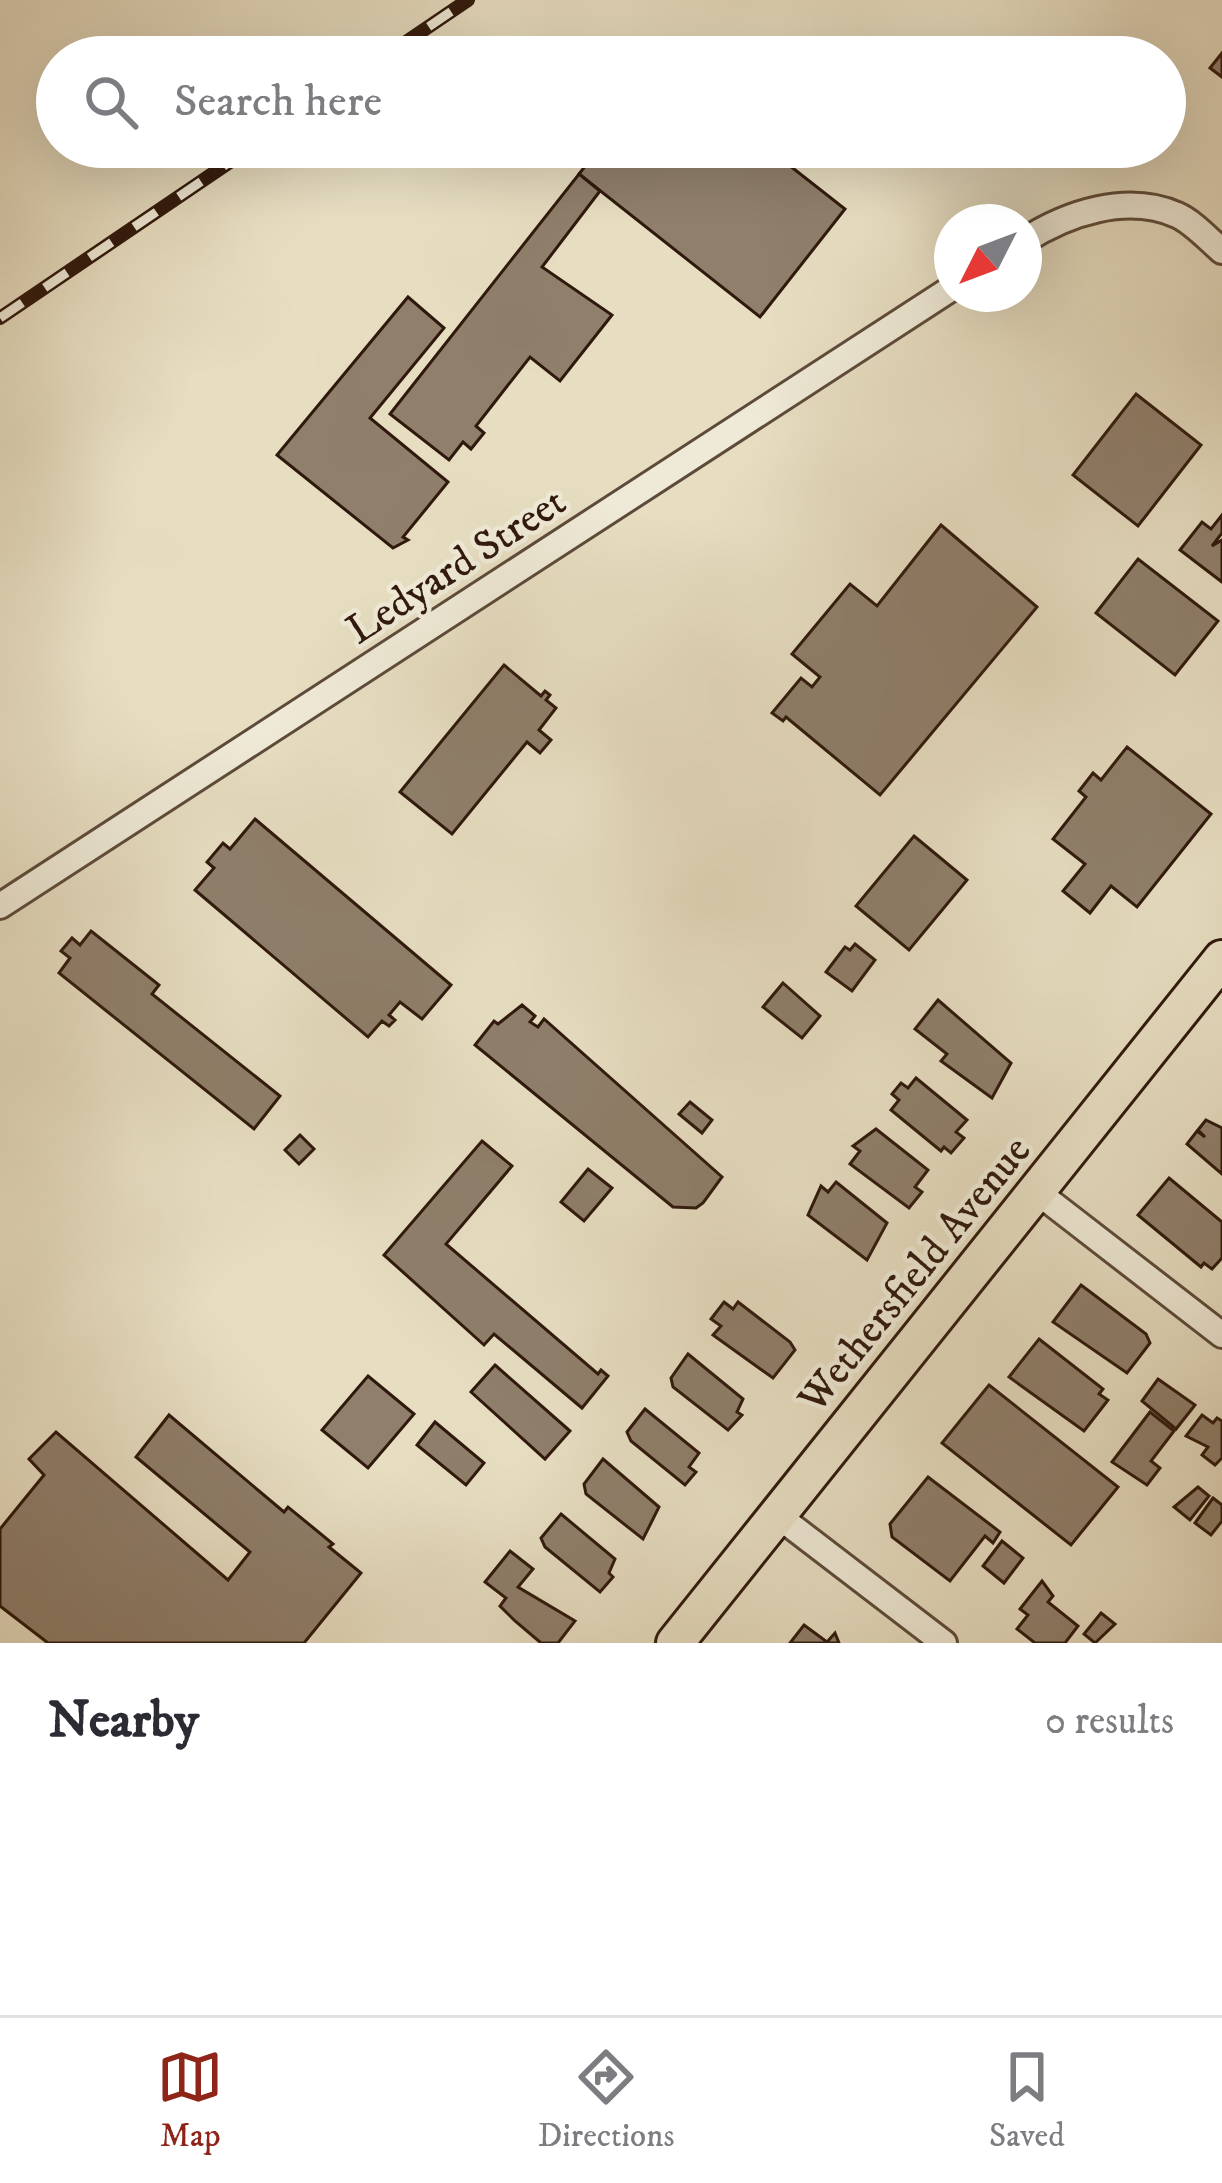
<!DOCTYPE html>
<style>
:root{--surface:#fff;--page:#f2f2f3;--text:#2b2b33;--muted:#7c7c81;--line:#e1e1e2;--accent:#8f2418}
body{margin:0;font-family:"IM FELL DW Pica",serif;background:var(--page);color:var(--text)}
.compass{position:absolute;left:934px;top:204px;width:108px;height:108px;border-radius:50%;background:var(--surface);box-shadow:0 12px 48px #0002;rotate:228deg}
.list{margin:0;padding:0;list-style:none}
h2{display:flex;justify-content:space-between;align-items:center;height:156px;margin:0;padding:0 48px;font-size:51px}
h2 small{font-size:39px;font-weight:400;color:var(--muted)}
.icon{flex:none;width:66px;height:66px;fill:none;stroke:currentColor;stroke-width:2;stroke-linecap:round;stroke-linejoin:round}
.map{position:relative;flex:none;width:1222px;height:1643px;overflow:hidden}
.search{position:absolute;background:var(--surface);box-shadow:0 12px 48px #0002;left:36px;right:36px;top:36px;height:132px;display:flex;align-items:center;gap:30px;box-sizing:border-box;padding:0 42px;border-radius:66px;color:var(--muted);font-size:45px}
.sheet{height:372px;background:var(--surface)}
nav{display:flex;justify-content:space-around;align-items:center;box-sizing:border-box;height:168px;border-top:3px solid var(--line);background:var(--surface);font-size:33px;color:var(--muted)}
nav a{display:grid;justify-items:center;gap:6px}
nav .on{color:var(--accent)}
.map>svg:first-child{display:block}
.building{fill:#8f7f6b;stroke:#2f180c;stroke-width:3}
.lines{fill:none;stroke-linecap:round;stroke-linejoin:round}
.street-casing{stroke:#5d4a3a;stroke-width:30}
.primary-casing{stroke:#2f180c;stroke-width:42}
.street{stroke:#efead7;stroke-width:24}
.primary{stroke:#e7dec2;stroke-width:36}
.rail-casing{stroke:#2f180c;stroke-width:14}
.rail{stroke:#efead7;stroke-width:9;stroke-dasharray:27;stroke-linecap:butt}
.labels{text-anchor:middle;stroke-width:9;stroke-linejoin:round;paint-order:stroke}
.street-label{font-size:42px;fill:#2f180c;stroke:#efead7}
</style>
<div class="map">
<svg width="1222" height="1643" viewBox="0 0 1222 1643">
<rect width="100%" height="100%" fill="#e7dec2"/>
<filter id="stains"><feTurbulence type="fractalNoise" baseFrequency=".00167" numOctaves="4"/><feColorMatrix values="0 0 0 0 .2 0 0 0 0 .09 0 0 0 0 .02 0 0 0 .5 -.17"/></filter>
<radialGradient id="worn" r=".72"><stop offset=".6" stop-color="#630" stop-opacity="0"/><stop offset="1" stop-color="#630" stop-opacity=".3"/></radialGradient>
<g class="building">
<path d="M1222 53V77L1210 68Z"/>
<path d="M600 147H766L845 209 760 317 579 174Z"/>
<path d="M579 174 600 191 542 267 612 315 560 381 530 357 476 426 484 433 471 449 463 442 449 460 390 414Z"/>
<path d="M408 297 444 328 370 418 448 482 403 537 408 540 393 548 277 455Z"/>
<path d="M1136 394 1201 445 1138 526 1073 475Z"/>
<path d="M1222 515V533L1212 546 1222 540V582L1180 550 1202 522 1211 529Z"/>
<path d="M941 525 1037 607 880 795 786 717 783 721 772 713 801 678 812 687 820 677 792 654 850 584 877 606Z"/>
<path d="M1138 559 1218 621 1175 675 1096 613Z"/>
<path d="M504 665 541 696 545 691 550 695 546 700 556 708 539 730 551 740 540 753 527 742 452 834 400 792Z"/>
<path d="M1127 747 1211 814 1137 907 1111 886 1090 913 1063 891 1085 864 1053 839 1086 797 1079 791 1093 773 1101 780Z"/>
<path d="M255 819 451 985 422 1019 400 1002 389 1015 395 1020 389 1026 382 1021 368 1037 195 890 214 868 207 862 223 843 230 849Z"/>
<path d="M914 836 967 880 909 950 856 906Z"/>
<path d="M91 931 159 985 152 994 280 1096 254 1129 59 973 70 958 61 951 72 938 80 945Z"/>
<path d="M855 944 875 960 852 991 826 972 845 947 850 950Z"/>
<path d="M783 983 820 1016 802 1038 763 1007Z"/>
<path d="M938 1000 1011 1063 992 1098 941 1061 947 1054 915 1029Z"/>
<path d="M522 1005 535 1016 530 1022 538 1027 544 1019 722 1177 703 1203 696 1208 673 1207 475 1045 494 1021 498 1024Z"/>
<path d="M916 1078 967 1120 956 1132 964 1138 951 1153 944 1147 941 1151 891 1110 899 1100 892 1094 901 1083 908 1088Z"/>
<path d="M690 1102 712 1120 702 1133 679 1114Z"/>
<path d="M1206 1120 1222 1128V1174L1187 1144 1197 1131 1205 1137 1198 1130Z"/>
<path d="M876 1129 928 1170 915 1187 922 1192 909 1208 850 1164 860 1151 853 1146Z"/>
<path d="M300 1135 314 1149 299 1164 285 1150Z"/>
<path d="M482 1141 512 1166 446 1244 598 1374 601 1370 608 1376 582 1408 494 1334 484 1345 384 1255Z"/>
<path d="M588 1169 612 1188 584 1221 561 1202Z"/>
<path d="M1169 1178 1222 1222V1258L1212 1269 1204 1263 1201 1267 1138 1215Z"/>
<path d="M836 1182 887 1223 867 1260 808 1215 821 1186 828 1192Z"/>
<path d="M1081 1285 1146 1334 1150 1343 1127 1373 1053 1322Z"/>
<path d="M724 1302 733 1309 738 1302 790 1342 795 1350 773 1378 713 1335 721 1326 711 1319Z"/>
<path d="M1039 1339 1103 1389 1099 1394 1108 1400 1084 1431 1009 1377Z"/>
<path d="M688 1354 743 1399 737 1412 742 1415 728 1430 673 1387 671 1378Z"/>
<path d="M495 1365 570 1431 545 1459 471 1392Z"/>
<path d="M368 1376 414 1414 368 1468 322 1430Z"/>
<path d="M1158 1379 1195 1405 1176 1429 1142 1401Z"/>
<path d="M989 1385 1118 1487 1071 1545 942 1443Z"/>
<path d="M645 1409 699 1453 689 1467 696 1472 685 1485 631 1441 627 1432Z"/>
<path d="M1150 1412 1174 1431 1151 1461 1160 1468 1147 1485 1112 1462Z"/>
<path d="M169 1415 284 1512 288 1507 333 1544 329 1547 361 1573 304 1643H48L0 1606V1529L44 1475 29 1459 56 1432 228 1580 250 1552 136 1457Z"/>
<path d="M1202 1415 1213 1423 1217 1418 1222 1421V1458L1215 1465 1202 1455 1208 1447 1186 1436Z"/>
<path d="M435 1422 484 1463 466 1485 417 1445Z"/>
<path d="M603 1459 659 1507 643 1539 586 1494 584 1484Z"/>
<path d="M928 1477 1000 1532 993 1543 985 1536 950 1581 892 1537 890 1524Z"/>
<path d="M1198 1487 1209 1496 1190 1520 1174 1507Z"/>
<path d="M1213 1498 1222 1505V1521L1211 1535 1195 1523Z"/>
<path d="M561 1514 615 1559 609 1573 613 1577 600 1592 545 1547 541 1538Z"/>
<path d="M1002 1541 1023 1558 1004 1583 983 1566Z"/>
<path d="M510 1551 533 1569 518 1587 575 1621 558 1643H541L515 1621 500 1606 506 1598 485 1582Z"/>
<path d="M1042 1581 1053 1596 1048 1602 1078 1626 1065 1643H1035L1017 1629 1028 1615 1020 1609Z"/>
<path d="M1101 1613 1115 1624 1095 1643 1084 1634Z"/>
<path d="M804 1625 827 1642 835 1633 839 1643H790Z"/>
</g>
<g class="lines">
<defs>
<g id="street">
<path d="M1024 241C1067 213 1127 193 1177 215 1193 222 1209 240 1222 251"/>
<path d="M0 906 952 288"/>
<path d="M1036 1191 1222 1335"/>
<path d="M777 1515 944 1643"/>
</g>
<path id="primary" d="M675 1643 1222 959"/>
</defs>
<use href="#street" class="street-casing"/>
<use href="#primary" class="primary-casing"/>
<use href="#street" class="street"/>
<use href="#primary" class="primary"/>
<defs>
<g id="rail">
<path d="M384 57 468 0"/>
<path d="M0 318 252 147"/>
</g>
</defs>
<use href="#rail" class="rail-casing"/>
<use href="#rail" class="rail"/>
</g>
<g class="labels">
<g class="street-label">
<text transform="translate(455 564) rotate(-33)" y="15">Ledyard Street</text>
<text transform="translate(913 1273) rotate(-51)" y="15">Wethersfield Avenue</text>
</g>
</g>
<rect width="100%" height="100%" filter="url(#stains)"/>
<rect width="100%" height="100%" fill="url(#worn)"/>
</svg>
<svg class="compass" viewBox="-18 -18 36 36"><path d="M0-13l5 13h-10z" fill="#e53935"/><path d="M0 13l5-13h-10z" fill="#7c7c81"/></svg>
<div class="search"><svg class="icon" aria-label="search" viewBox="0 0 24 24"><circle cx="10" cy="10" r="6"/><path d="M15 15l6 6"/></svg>Search here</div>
</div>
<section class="sheet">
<h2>Nearby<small>0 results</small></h2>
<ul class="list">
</ul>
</section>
<nav>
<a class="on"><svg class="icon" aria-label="map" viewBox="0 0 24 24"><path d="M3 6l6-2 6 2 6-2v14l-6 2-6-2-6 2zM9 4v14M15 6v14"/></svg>Map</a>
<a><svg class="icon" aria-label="directions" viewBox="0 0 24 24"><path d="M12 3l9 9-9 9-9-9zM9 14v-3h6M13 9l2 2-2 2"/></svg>Directions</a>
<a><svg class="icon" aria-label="saved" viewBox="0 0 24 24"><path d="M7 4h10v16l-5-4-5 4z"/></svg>Saved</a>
</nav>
